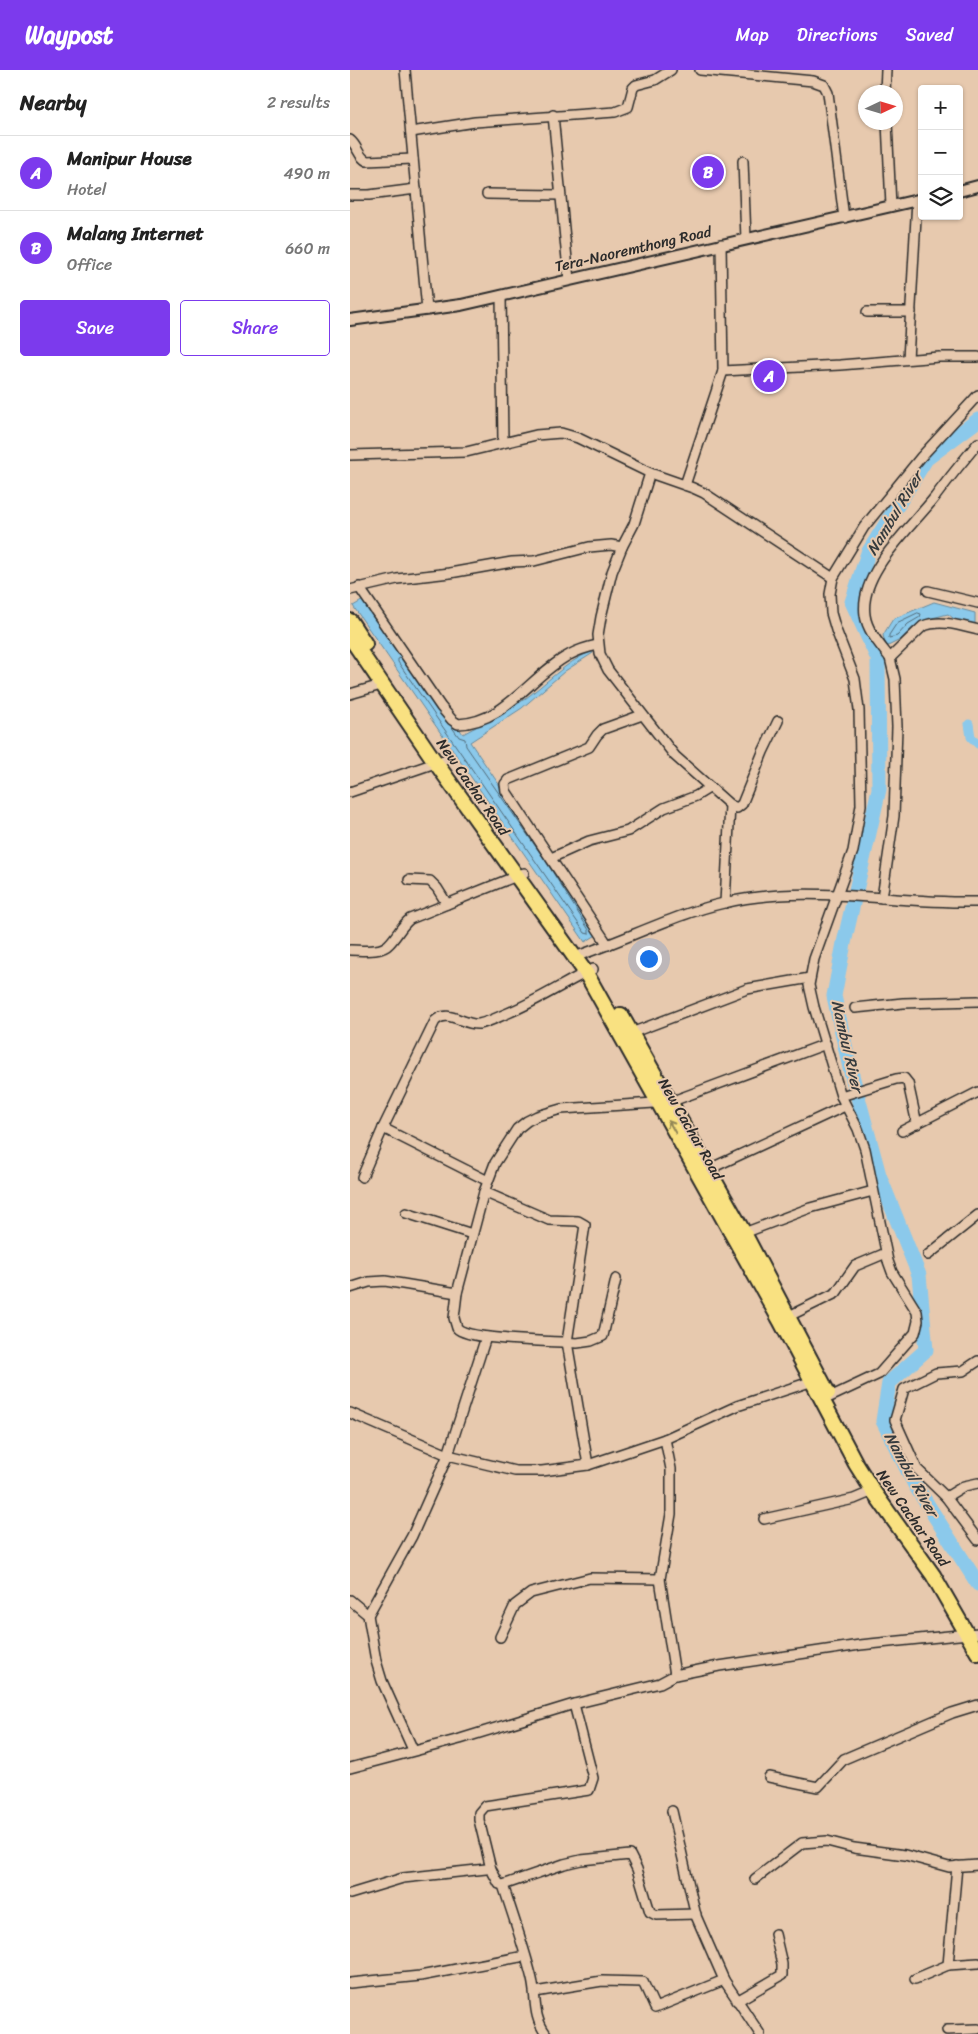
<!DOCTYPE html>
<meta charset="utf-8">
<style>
:root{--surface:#fff;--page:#f2f2f2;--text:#222;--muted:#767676;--line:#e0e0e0;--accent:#7c3aed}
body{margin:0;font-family:Sriracha,sans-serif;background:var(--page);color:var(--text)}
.controls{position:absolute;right:15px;top:15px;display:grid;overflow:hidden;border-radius:5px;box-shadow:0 1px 4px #0004}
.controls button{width:45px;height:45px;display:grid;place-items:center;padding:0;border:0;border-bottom:1px solid var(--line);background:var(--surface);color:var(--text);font:25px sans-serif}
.compass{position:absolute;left:508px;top:15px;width:45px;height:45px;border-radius:50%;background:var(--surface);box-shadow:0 1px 4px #0004;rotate:86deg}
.you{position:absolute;left:298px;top:888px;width:18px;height:18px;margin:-12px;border:4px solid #fff;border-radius:50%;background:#1a73e8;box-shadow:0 0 0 8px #1a73e833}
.badge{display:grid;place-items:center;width:32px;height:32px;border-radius:50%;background:var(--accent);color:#fff;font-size:16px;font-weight:700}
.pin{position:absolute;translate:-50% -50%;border:2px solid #fff;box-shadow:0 1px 5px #0006}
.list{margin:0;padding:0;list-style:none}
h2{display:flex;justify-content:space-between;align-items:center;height:65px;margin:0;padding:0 20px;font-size:21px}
h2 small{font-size:16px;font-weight:400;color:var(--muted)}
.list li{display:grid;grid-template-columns:32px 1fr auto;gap:15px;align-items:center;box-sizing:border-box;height:75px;padding:0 20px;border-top:1px solid var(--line)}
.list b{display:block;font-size:19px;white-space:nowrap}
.list p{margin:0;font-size:16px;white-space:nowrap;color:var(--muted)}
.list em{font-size:16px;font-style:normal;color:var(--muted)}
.actions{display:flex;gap:10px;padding:15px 20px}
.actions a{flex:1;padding:11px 0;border:1px solid var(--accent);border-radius:5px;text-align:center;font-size:18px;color:var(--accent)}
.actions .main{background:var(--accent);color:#fff}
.icon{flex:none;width:28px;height:28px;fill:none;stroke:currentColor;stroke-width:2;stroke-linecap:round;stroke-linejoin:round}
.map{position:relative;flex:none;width:628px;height:1964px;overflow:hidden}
header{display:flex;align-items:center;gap:30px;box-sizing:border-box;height:70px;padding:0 25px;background:var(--accent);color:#fff}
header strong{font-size:24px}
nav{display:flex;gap:28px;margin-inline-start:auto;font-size:18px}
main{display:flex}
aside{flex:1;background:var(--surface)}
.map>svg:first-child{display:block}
.water{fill:#8bc9eb;stroke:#658a9e}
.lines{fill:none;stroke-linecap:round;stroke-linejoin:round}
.shore{stroke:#516a78;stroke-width:1}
.canal{stroke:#8bc9eb;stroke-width:9}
.river{stroke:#8bc9eb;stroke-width:15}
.minor-casing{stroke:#2b2b2b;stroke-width:12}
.tertiary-casing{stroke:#2b2b2b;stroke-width:14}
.trunk-casing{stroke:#2b2b2b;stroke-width:18}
.minor{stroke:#e7c9ae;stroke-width:9}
.tertiary{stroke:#e7c9ae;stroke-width:10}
.trunk{stroke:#f9e181;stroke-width:14}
.oneway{stroke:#928656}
.labels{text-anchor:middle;stroke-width:4;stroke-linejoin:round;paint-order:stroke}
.street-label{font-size:15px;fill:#2b2b2b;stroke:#e7c9ae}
.water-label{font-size:16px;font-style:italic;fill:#353b3e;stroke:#e7c9ae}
</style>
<header>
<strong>Waypost</strong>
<nav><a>Map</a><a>Directions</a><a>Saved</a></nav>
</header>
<main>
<aside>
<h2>Nearby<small>2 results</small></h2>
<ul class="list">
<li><span class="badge">A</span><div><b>Manipur House</b><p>Hotel</p></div><em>490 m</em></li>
<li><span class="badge">B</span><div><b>Malang Internet</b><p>Office</p></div><em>660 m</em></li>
</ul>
<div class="actions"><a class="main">Save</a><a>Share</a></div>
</aside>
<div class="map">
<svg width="628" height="1964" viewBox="0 0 628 1964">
<rect width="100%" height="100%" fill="#e7c9ae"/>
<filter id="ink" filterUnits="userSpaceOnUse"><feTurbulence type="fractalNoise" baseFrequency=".02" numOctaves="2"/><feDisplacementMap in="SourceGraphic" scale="10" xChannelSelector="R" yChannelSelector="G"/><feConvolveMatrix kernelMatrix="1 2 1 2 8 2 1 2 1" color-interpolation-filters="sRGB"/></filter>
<g filter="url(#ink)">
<g class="water">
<path d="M15 529 113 664C132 653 154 644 172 631 196 614 214 593 242 581L243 583 215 601 172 638 120 672 199 788 248 864 235 872 3 536Z"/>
<path d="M584 532 625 543V556L609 553 598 544 578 549 562 558 550 570 536 577 533 565 543 549Z"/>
</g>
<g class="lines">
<g class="shore">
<path d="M568 543 571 544 570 547 558 554 547 566 539 568V565L547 553Z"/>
<path d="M51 588 48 589V592L235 863 239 864V860L195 790 116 676 115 669 109 667 101 656"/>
</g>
<path class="canal" d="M619 654 621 667 628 674"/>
<path class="river" d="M628 350 576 389 518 483 502 532 528 589 529 719 494 873 484 926 500 998 529 1105 569 1205 576 1280 539 1313 533 1351 565 1415 628 1514"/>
<defs>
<g id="minor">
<path d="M55 0 77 240"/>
<path d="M350 0 463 11 474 15 478 23 494 148"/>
<path d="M535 22 536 0"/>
<path d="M203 45 219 210"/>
<path d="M537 52 541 136"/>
<path d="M61 62 125 52 265 42 278 37 283 18 286 15 305 10 321 0"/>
<path d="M0 70C8 76 8 87 17 91L63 89"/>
<path d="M393 91 396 169"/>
<path d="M137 124 210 125"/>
<path d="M0 125H19L66 119"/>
<path d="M151 226 153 372"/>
<path d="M517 242H561"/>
<path d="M558 289 567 130"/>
<path d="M373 301 490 295 589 287H628"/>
<path d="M0 385 116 382 186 365 211 363 228 368 300 403 343 418 354 423 483 508"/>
<path d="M300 403 284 454 272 477 262 502 251 547 248 565 250 584 258 600 325 686 380 735 375 833"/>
<path d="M335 415 373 301 371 174"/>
<path d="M9 517 91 637 102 650 108 654C155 653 181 605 219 585 228 580 238 577 248 575"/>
<path d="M0 520 47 509 100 503 162 492 184 491 239 477 261 475 272 477"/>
<path d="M578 521 628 533"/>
<path d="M540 588C531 576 517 561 515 545 509 502 561 458 585 427 599 408 613 391 628 373"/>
<path d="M0 624 31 615"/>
<path d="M0 722 94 690"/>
<path d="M380 735 387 738 392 734 413 682 428 651"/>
<path d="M201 788 239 771 278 761 314 738 346 726 359 718"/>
<path d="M59 810 80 811 87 818 97 834"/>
<path d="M532 828 544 746 547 657 545 609 540 588 573 556C591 549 611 556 628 560"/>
<path d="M258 875 156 721 155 714 158 710 239 677 247 665 253 659 292 645"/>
<path d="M0 880C12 880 31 883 39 874 47 866 51 856 60 849L174 803"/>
<path d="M224 887C273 871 325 844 374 833 458 813 543 834 628 832"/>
<path d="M505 938 553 933 628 931"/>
<path d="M281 963 397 919 460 908"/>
<path d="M491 1026 546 1009 554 1008 558 1013 567 1054"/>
<path d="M33 1058 85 951C98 938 114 956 129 954 139 952 148 947 158 943 187 931 214 913 243 899"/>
<path d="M552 1061 628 1022"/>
<path d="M355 1101 495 1036"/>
<path d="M12 1107 33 1058 138 1111"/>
<path d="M134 1122 199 1150 228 1151 235 1155 217 1272 238 1395"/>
<path d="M56 1143 122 1164"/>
<path d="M394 1163 460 1138 523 1121"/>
<path d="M578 1185 628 1145"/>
<path d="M266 1209 253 1266 241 1271 227 1273C206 1271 118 1271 107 1258L104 1248 107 1223 134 1122 145 1093 167 1059 177 1051 187 1046 211 1039 320 1032 476 974"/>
<path d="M0 1218 19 1212 35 1211 107 1223"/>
<path d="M439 1246 486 1223 505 1196 536 1183"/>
<path d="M628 1291 613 1301 586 1303 554 1319 545 1350 567 1399 596 1427 628 1470"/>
<path d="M480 1327 529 1304 565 1263 568 1251 567 1242 542 1202 538 1191 515 1079 508 1059 491 1026 464 937 459 915 464 889 503 781 511 735 509 640 505 609 486 560 481 543 480 524 483 508 514 457 571 387 628 325"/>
<path d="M0 1343 98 1385 165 1401H192L238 1395 315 1369 387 1336 466 1310"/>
<path d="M315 1369 321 1399V1444L310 1509 325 1605"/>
<path d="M596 1427 614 1416 628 1413"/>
<path d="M414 1449 504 1429 523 1421"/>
<path d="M0 1530 18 1545 26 1591 32 1611 63 1680"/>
<path d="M18 1545 62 1466 98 1385 136 1267"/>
<path d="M150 1567 165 1535 181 1523 240 1508 310 1509"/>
<path d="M0 1698 110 1669 224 1634 310 1613 325 1605 369 1596 510 1575 628 1563"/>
<path d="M419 1707 468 1717 494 1689 602 1643 628 1635"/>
<path d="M322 1741 346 1846 374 1910 410 1964"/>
<path d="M607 1796 598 1895 628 1893"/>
<path d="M141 1799 129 1750V1743L135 1736 239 1720 243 1708 224 1634"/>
<path d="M405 1809 452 1773 477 1771 504 1778 555 1785 599 1797 628 1795"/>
<path d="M153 1815C163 1846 174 1877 182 1909 187 1930 182 1945 196 1964"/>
<path d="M0 1824 53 1808 136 1799H141L149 1814 153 1815 214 1794 231 1790 280 1785 287 1799 300 1842 306 1845 346 1844"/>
<path d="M565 1909 598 1895"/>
<path d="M0 1913 70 1906 175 1886"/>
<path d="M185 1922 252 1911 293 1912 305 1938 374 1910"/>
<path d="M387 1931 432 1905V1894L425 1864"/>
<path d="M597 1960 628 1959"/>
</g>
<g id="tertiary">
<path d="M609 121 628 116"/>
<path d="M0 250 111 235 572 129"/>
</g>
<g id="trunk">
<path d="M0 551 15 574"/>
<path d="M0 567 86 693 236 903 430 1250 506 1394 523 1421 583 1505 628 1583"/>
<path d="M271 945 394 1163 478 1323"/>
</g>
</defs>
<use href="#minor" class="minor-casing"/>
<use href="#tertiary" class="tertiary-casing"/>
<use href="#trunk" class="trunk-casing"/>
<use href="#minor" class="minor"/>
<use href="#tertiary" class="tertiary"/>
<use href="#trunk" class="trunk"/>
</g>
<defs><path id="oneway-shaft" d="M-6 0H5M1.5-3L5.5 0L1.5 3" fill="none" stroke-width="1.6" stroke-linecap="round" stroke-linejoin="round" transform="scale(1.25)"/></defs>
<use class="oneway" href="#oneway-shaft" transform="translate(322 1057) rotate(-120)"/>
</g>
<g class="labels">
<g class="street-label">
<text transform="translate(283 179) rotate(-13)" y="5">Tera-Naoremthong Road</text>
<text transform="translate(123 717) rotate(55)" y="5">New Cachar Road</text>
<text transform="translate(341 1059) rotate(60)" y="5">New Cachar Road</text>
<text transform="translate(563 1448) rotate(55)" y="5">New Cachar Road</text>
</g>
<g class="water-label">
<text transform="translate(544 443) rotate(-59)" y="6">Nambul River</text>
<text transform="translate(498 976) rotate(77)" y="6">Nambul River</text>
<text transform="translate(562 1404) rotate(61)" y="6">Nambul River</text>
</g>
</g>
</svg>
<div class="controls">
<button>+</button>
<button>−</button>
<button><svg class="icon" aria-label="layers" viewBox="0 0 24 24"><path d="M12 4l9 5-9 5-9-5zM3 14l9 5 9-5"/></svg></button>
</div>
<svg class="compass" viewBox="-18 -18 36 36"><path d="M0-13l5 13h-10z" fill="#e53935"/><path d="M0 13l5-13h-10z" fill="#767676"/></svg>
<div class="you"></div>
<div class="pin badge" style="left:419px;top:306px">A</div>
<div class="pin badge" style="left:358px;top:102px">B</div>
</div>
</main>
